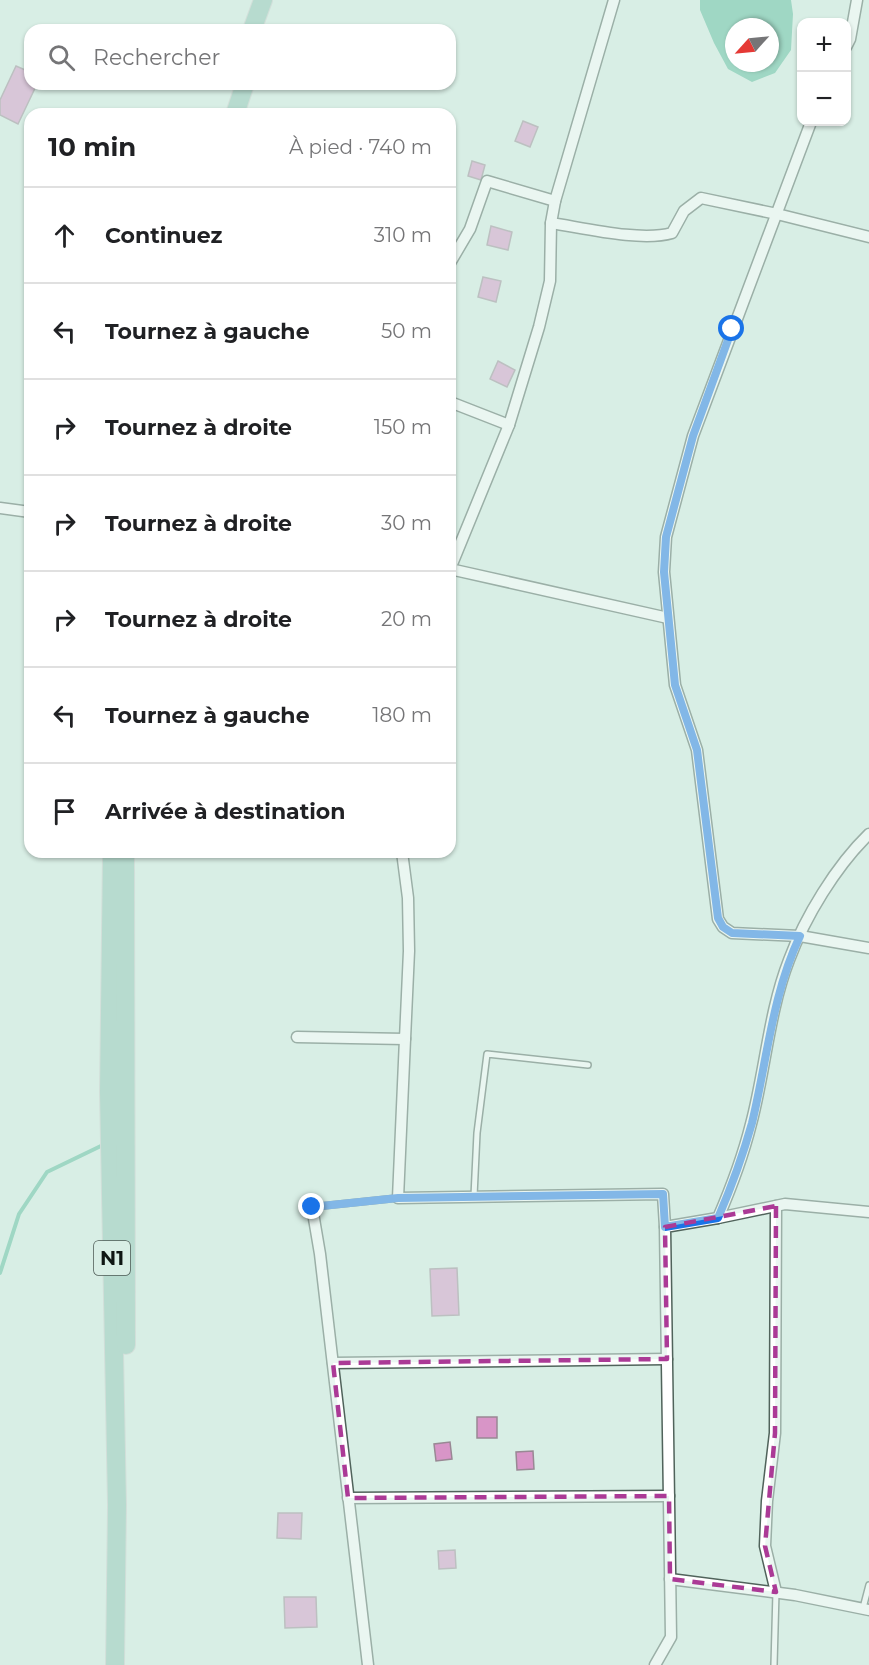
<!DOCTYPE html>
<html lang="fr">
<meta charset="utf-8">
<style>
:root{--surface:#fff;--page:#f6f6f6;--text:#202124;--muted:#757577;--line:#e0e0e0}
body{margin:0;font-family:Montserrat,sans-serif;background:var(--page);color:var(--text)}
.controls{position:absolute;right:18px;top:18px;display:grid;overflow:hidden;border-radius:12px;box-shadow:0 2px 4px #0004}
.controls button{width:54px;height:54px;display:grid;place-items:center;padding:0;border:0;border-bottom:2px solid var(--line);background:var(--surface);color:var(--text);font:30px sans-serif}
.compass{position:absolute;left:725px;top:18px;width:54px;height:54px;border-radius:50%;background:var(--surface);box-shadow:0 2px 4px #0004;rotate:243deg}
.stop{position:absolute;width:18px;height:18px;margin:-14px;border:4px solid #1a73e8;border-radius:50%;background:#fff}
.stop.end{background:#1a73e8;border-color:#fff;box-shadow:0 2px 6px #0008}
.list{margin:0;padding:0;list-style:none}
h2{display:flex;justify-content:space-between;align-items:center;height:78px;margin:0;padding:0 24px;font-size:26px}
h2 small{font-size:20px;font-weight:400;color:var(--muted)}
.list li{display:grid;grid-template-columns:39px 1fr auto;gap:18px;align-items:center;box-sizing:border-box;height:96px;padding:0 24px;border-top:2px solid var(--line)}
.list b{display:block;font-size:22px;white-space:nowrap}
.list em{font-size:20px;font-style:normal;color:var(--muted)}
.icon{flex:none;width:33px;height:33px;fill:none;stroke:currentColor;stroke-width:2;stroke-linecap:round;stroke-linejoin:round}
.map{position:relative;flex:none;width:869px;height:1665px;overflow:hidden}
.search{position:absolute;background:var(--surface);box-shadow:0 2px 4px #0004;left:24px;top:24px;width:432px;height:66px;display:flex;align-items:center;gap:15px;box-sizing:border-box;padding:0 21px;border-radius:18px;color:var(--muted);font-size:22px}
.panel{position:absolute;background:var(--surface);box-shadow:0 2px 4px #0004;left:24px;top:108px;width:432px;height:750px;border-radius:18px}
.map>svg:first-child{display:block}
.water{fill:#59ba9b;fill-rule:evenodd}
.lines{fill:none;stroke-linecap:round;stroke-linejoin:round}
.stream{stroke:#59ba9b;stroke-width:4}
.building{fill:#d895c7;stroke:#998894;stroke-width:1.5}
.lane-casing{stroke:#50635b;stroke-width:8}
.street-casing{stroke:#50635b;stroke-width:13}
.primary-casing{stroke:#cacccb;stroke-width:20}
.lane{stroke:#fff;stroke-width:5}
.street{stroke:#fff;stroke-width:10}
.primary{stroke:#8fc3b3;stroke-width:18}
.route{stroke:#1a73e8;stroke-width:8}
.marked{fill:none;stroke:#ab3a96;stroke-width:4.5;stroke-dasharray:12 8;stroke-linejoin:round}
.labels{text-anchor:middle;stroke-width:4.5;stroke-linejoin:round;paint-order:stroke}
.shield{fill:#d8eee5;stroke:#4b5853;stroke-width:1.5}
.shield-label{font-size:20px;font-weight:bold;fill:#0f1714}
</style>
<div class="map">
<svg width="869" height="1665" viewBox="0 0 869 1665">
<rect width="100%" height="100%" fill="#d8eee5"/>
<path class="water" d="M700 0H791L793 14 791 50 775 73 752 82 728 69 714 43 700 10ZM734 27H770V63H734Z"/>
<g class="lines">
<path class="stream" d="M0 1273 19 1214 47 1172 105 1144"/>
</g>
<g class="building">
<path d="M16 66 30 72V84H37L18 124 0 115V100Z"/>
<path d="M523 121 538 127 530 147 515 141Z"/>
<path d="M472 161 485 165 481 180 468 176Z"/>
<path d="M491 226 512 232 508 250 487 245Z"/>
<path d="M483 277 501 281 496 302 478 297Z"/>
<path d="M498 361 515 370 507 387 490 379Z"/>
<path d="M457 1268 459 1315 432 1316 430 1269Z"/>
<rect x="477" y="1417" width="20" height="21"/>
<path d="M450 1442 452 1459 436 1461 434 1444Z"/>
<path d="M533 1451 534 1469 517 1470 516 1452Z"/>
<path d="M278 1513H302L301 1539 277 1538Z"/>
<path d="M455 1550 456 1568 439 1569 438 1551Z"/>
<path d="M284 1597H316L317 1627 285 1628Z"/>
</g>
<g class="lines">
<defs>
<g id="lane">
<path d="M474 1196 477 1133 487 1054 588 1065"/>
<path d="M312 1207 398 1198"/>
<path d="M863 1608 869 1585"/>
<path d="M774 1665 776 1592"/>
</g>
<g id="street">
<path d="M846 47 850 39 857 0"/>
<path d="M811 122 693 436 666 537 664 572 675 685 697 750 718 919 723 927 732 933 800 936 869 948"/>
<path d="M555 201 614 0"/>
<path d="M450 263 470 229 487 181 555 201 551 223C584 228 641 242 672 233L684 211 701 198 777 214 869 237"/>
<path d="M450 402 509 425 539 327 550 281 551 223"/>
<path d="M0 508 30 512"/>
<path d="M450 569 668 618"/>
<path d="M450 569 509 425"/>
<path d="M297 1037 405 1039 409 951 408 898 402 852"/>
<path d="M405 1039 398 1198 663 1194 665 1227"/>
<path d="M776 1206 775 1433 767 1501 765 1546 776 1592"/>
<path d="M312 1207 320 1254 368 1665"/>
<path d="M718 1218 785 1204 869 1212"/>
<path d="M333 1363 667 1359"/>
<path d="M348 1498 669 1496"/>
<path d="M670 1579 795 1595 869 1610"/>
<path d="M655 1665 671 1637 665 1227 718 1218C731 1188 743 1156 751 1124 765 1072 769 1011 789 960 805 917 836 866 869 834"/>
</g>
<g id="primary">
<path d="M252 30 263 0"/>
<path d="M235 114 245 84"/>
<path d="M112 852 109 1092 117 1505 115 1665"/>
<path d="M125 852 126 1345"/>
</g>
</defs>
<use href="#lane" class="lane-casing"/>
<use href="#street" class="street-casing"/>
<use href="#primary" class="primary-casing"/>
<use href="#lane" class="lane"/>
<use href="#street" class="street"/>
<use href="#primary" class="primary"/>
</g>
<g class="lines">
<path class="route" d="M312 1207 398 1198 663 1194 665 1227 718 1218C731 1188 743 1155 752 1123 767 1061 772 995 800 936L732 933 723 927 718 918 697 750 675 685 664 572 666 537 693 436 732 329"/>
</g>
<path d="M0 0H869V1665H0ZM776 1206 775 1433 765 1546 776 1592 670 1579 669 1496 348 1498 333 1363 667 1359 665 1227Z" fill="#d8eee5" fill-opacity=".55" fill-rule="evenodd"/>
<path class="marked" d="M776 1206 775 1433 765 1546 776 1592 670 1579 669 1496 348 1498 333 1363 667 1359 665 1227Z"/>
<g class="labels">
<rect class="shield" x="94" y="1241" width="36" height="34" rx="4.5"/>
<g class="shield-label">
<text x="112" y="1265">N1</text>
</g>
</g>
</svg>
<div class="controls">
<button>+</button>
<button>−</button>
</div>
<svg class="compass" viewBox="-18 -18 36 36"><path d="M0-13l5 13h-10z" fill="#e53935"/><path d="M0 13l5-13h-10z" fill="#757577"/></svg>
<div class="stop" style="left:732px;top:329px"></div>
<div class="stop end" style="left:312px;top:1207px"></div>
<div class="search"><svg class="icon" aria-label="search" viewBox="0 0 24 24"><circle cx="10" cy="10" r="6"/><path d="M15 15l6 6"/></svg>Rechercher</div>
<section class="panel">
<h2>10 min<small>À pied · 740 m</small></h2>
<ul class="list">
<li><svg class="icon" aria-label="ahead" viewBox="0 0 24 24"><path d="M12 20V5M6 11l6-6 6 6"/></svg><div><b>Continuez</b></div><em>310 m</em></li>
<li><svg class="icon" aria-label="left" viewBox="0 0 24 24"><path d="M17 20v-9H6M10 6l-5 5 5 5"/></svg><div><b>Tournez à gauche</b></div><em>50 m</em></li>
<li><svg class="icon" aria-label="right" viewBox="0 0 24 24"><path d="M7 20v-9h11M14 6l5 5-5 5"/></svg><div><b>Tournez à droite</b></div><em>150 m</em></li>
<li><svg class="icon" aria-label="right" viewBox="0 0 24 24"><path d="M7 20v-9h11M14 6l5 5-5 5"/></svg><div><b>Tournez à droite</b></div><em>30 m</em></li>
<li><svg class="icon" aria-label="right" viewBox="0 0 24 24"><path d="M7 20v-9h11M14 6l5 5-5 5"/></svg><div><b>Tournez à droite</b></div><em>20 m</em></li>
<li><svg class="icon" aria-label="left" viewBox="0 0 24 24"><path d="M17 20v-9H6M10 6l-5 5 5 5"/></svg><div><b>Tournez à gauche</b></div><em>180 m</em></li>
<li><svg class="icon" aria-label="arrive" viewBox="0 0 24 24"><path d="M6 21V4h12l-3 4 3 4H6"/></svg><div><b>Arrivée à destination</b></div></li>
</ul>
</section>
</div>
